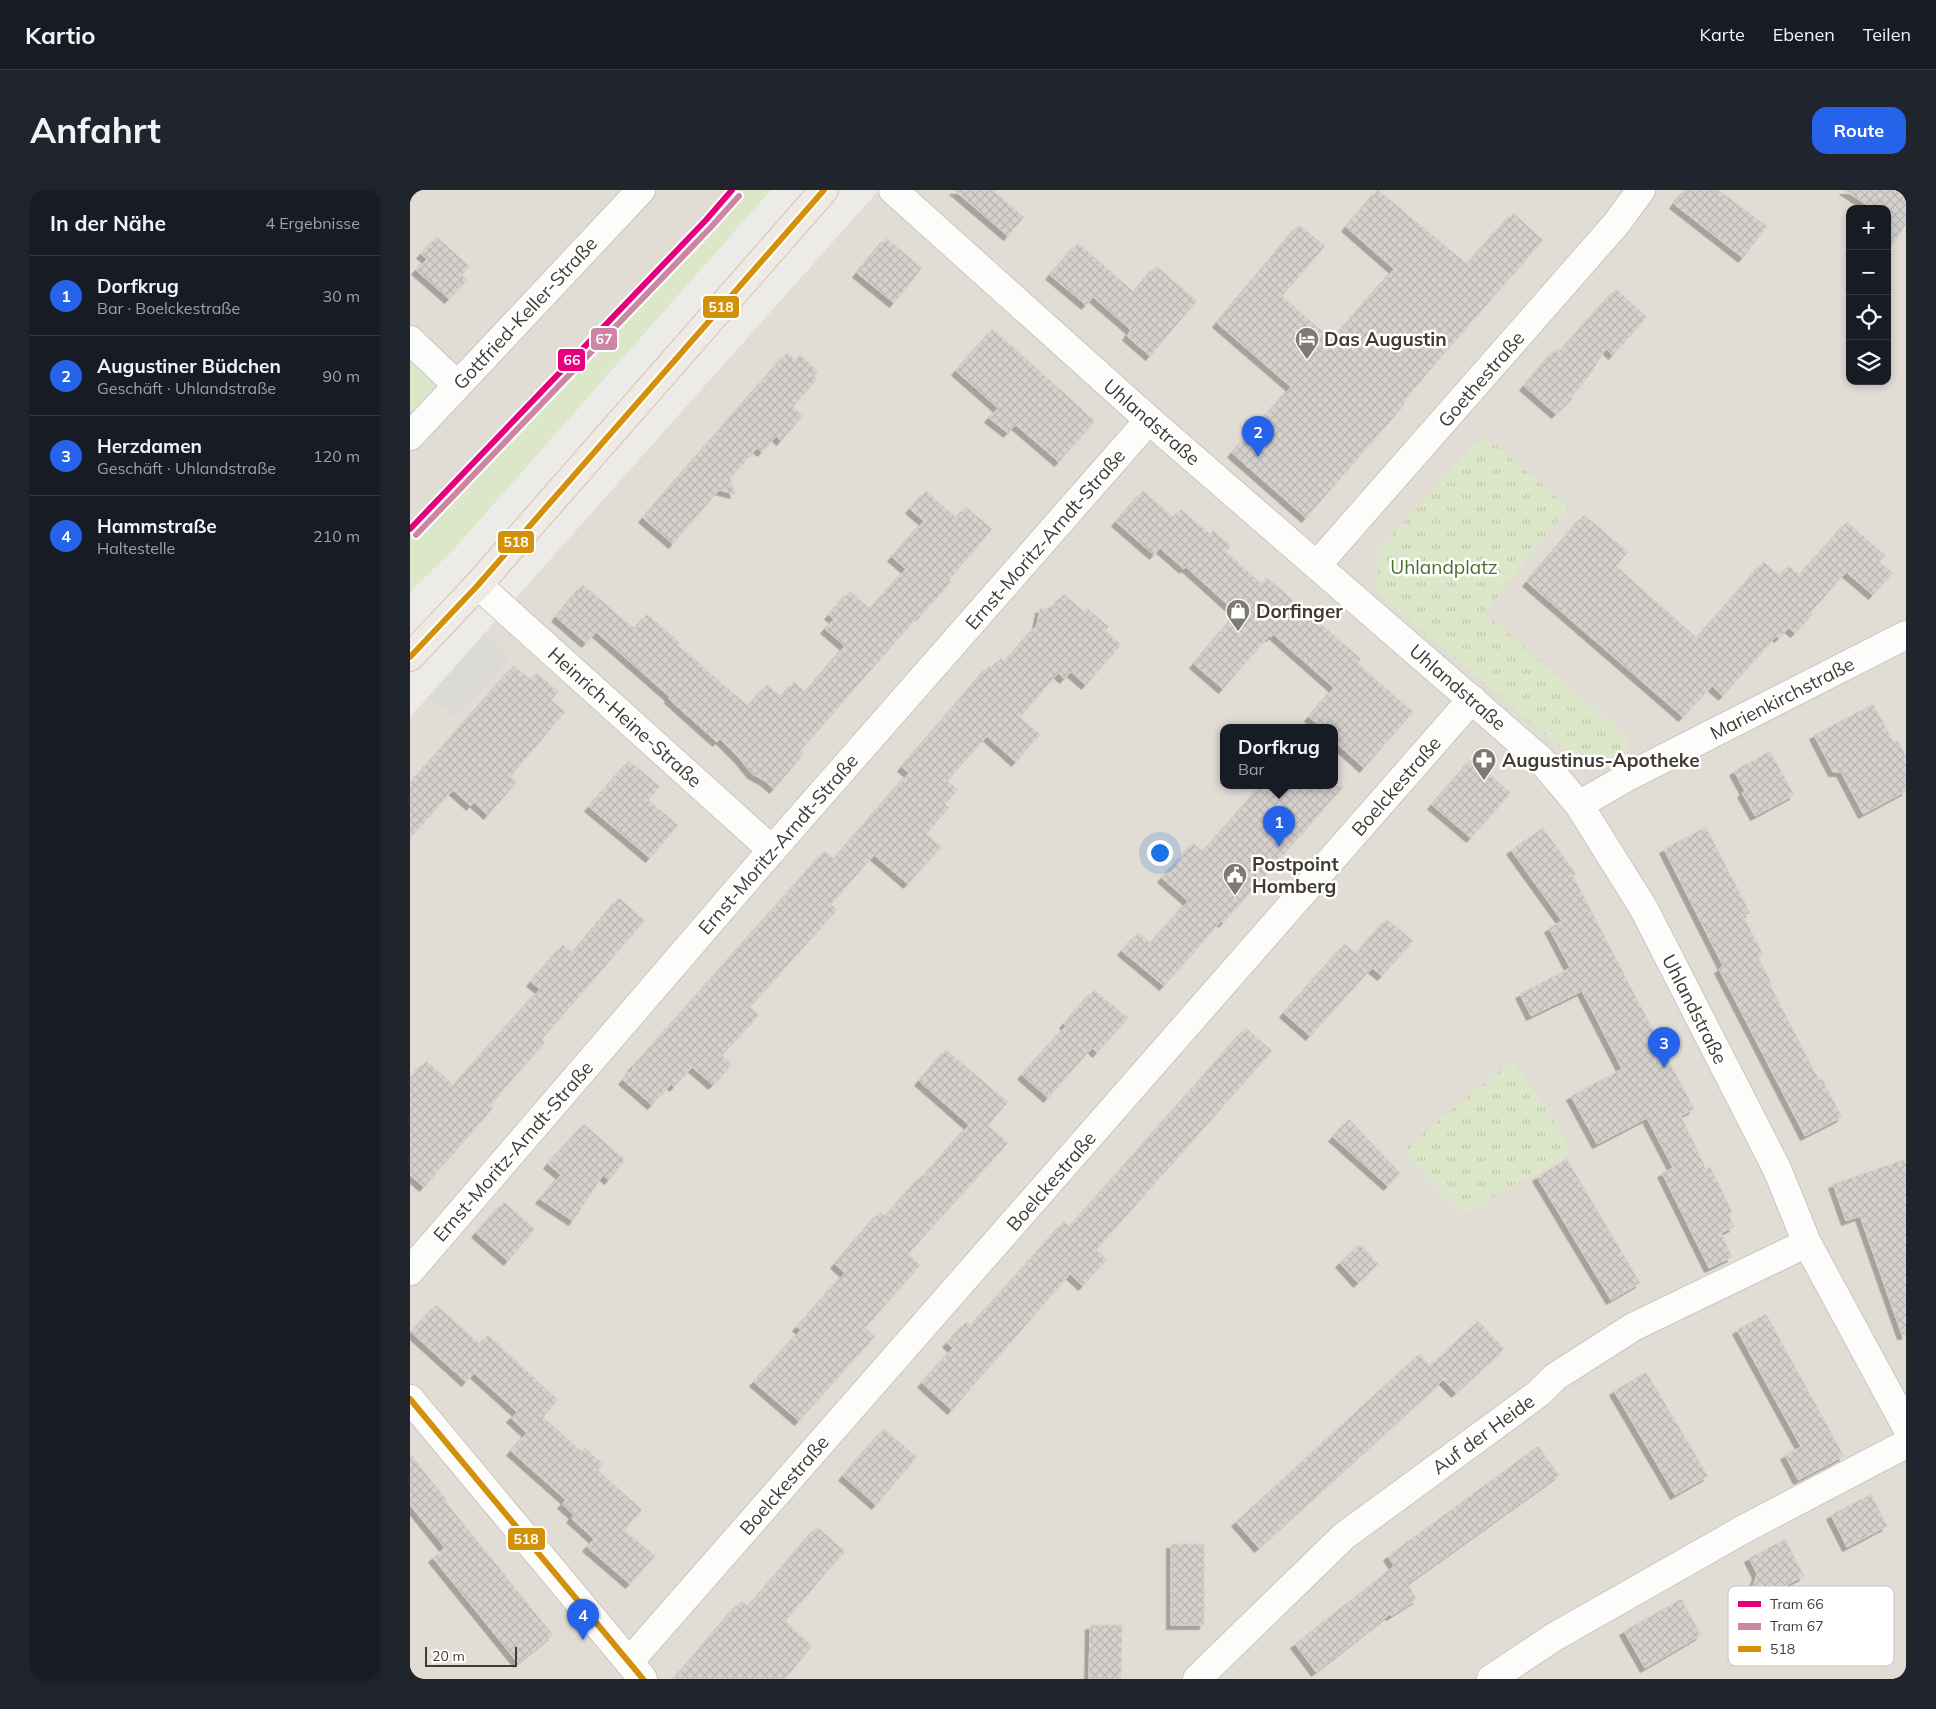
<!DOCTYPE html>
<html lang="de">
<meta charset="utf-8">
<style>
:root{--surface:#171b24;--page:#20242c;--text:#f1f3f6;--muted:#9ea1a6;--line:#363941;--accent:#2563eb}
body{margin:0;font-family:Mulish,sans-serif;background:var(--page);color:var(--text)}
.controls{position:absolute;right:15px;top:15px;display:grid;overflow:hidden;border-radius:10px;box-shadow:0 2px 8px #0003}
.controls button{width:45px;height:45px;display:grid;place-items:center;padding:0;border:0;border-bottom:1px solid var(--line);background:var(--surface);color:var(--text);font:25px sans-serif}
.scale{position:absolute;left:15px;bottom:12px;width:92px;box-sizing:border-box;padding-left:5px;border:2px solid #423b34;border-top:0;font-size:14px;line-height:18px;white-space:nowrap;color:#423b34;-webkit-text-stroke:4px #fff;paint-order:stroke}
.you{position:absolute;left:749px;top:662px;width:18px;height:18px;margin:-12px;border:4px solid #fff;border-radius:50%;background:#1a73e8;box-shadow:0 0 0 8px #1a73e833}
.badge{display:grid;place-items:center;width:32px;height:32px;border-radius:50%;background:var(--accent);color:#fff;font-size:16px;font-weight:700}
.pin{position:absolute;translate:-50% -41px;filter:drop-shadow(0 1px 2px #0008)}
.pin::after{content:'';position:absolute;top:26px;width:18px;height:15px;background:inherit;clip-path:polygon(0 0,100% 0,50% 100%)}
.popup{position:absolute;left:810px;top:534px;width:118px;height:65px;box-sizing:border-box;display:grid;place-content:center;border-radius:10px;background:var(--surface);filter:drop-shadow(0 1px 4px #0005);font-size:16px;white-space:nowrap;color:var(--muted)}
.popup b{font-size:19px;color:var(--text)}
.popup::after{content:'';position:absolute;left:50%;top:100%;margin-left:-10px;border:10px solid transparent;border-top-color:var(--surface)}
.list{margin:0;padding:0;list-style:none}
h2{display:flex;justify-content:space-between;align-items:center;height:65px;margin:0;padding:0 20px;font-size:21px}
h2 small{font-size:16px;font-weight:400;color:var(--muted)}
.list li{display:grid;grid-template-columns:32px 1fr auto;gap:15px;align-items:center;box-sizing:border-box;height:80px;padding:0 20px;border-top:1px solid var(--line)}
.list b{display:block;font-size:19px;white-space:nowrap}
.list p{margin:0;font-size:16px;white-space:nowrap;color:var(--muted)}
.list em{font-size:16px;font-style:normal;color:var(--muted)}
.icon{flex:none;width:28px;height:28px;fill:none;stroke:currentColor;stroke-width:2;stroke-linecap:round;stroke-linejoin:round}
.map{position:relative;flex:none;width:1496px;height:1489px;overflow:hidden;border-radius:15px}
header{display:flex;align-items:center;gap:30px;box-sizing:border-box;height:70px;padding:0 25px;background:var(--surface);border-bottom:1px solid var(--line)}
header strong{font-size:24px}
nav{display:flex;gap:28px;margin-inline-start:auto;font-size:18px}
.intro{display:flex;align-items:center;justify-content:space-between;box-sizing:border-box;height:120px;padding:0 30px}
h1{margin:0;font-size:35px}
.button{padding:12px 22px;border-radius:15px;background:var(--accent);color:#fff;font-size:18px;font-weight:700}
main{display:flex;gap:30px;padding:0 30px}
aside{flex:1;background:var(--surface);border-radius:15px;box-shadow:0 2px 8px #0003}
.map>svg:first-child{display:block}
.residential{fill:#e1dcd4;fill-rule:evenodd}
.grass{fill:#dce6c9}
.park{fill:url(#park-tufts)}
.parking{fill:#dcdad7}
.building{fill:url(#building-cross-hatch);stroke:#d5d2cd;filter:url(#shadow)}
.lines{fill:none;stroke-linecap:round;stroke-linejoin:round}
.minor-casing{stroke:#c9c7c3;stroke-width:30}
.major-casing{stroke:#cec5b6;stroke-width:30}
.minor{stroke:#fcfcfb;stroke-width:28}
.major{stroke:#efeae3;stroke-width:28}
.bus-1-casing{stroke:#fff;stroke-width:10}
.bus-1{stroke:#d3910a;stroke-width:6}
.tram-1-casing{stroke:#fff;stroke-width:10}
.tram-2-casing{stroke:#fff;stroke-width:10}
.tram-1{stroke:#e5007d;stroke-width:6}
.tram-2{stroke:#cc86a3;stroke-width:6}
.labels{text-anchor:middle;stroke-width:5;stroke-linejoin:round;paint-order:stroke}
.street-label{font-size:19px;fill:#423b34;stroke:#fff}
.poi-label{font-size:19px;font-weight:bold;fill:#423b34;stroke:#fff;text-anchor:start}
.park-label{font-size:19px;fill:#4b6e2d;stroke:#fff}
.key{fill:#fff;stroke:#c6c4c2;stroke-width:1}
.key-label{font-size:14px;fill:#423b34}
.line-badge{stroke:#fff;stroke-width:2}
.badge-label{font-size:14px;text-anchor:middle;font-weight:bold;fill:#fff}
</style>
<header>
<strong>Kartio</strong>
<nav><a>Karte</a><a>Ebenen</a><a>Teilen</a></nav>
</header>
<div class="intro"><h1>Anfahrt</h1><a class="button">Route</a></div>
<main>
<aside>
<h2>In der Nähe<small>4 Ergebnisse</small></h2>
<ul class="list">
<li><span class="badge">1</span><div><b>Dorfkrug</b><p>Bar · Boelckestraße</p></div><em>30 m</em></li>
<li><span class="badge">2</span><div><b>Augustiner Büdchen</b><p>Geschäft · Uhlandstraße</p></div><em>90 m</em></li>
<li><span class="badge">3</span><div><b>Herzdamen</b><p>Geschäft · Uhlandstraße</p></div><em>120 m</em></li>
<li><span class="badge">4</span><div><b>Hammstraße</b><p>Haltestelle</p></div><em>210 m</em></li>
</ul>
</aside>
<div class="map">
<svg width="1496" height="1489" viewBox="0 0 1496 1489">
<defs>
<pattern id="park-tufts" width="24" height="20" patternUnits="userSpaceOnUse" patternTransform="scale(1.25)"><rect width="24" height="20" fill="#dce6c9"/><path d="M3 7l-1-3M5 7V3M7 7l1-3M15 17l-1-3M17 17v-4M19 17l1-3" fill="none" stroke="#bec6ad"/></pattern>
<pattern id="building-cross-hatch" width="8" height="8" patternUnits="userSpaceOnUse" patternTransform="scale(1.25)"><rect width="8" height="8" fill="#d5d2ce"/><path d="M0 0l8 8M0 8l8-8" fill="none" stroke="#b8b5b2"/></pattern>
<filter id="shadow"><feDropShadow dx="-4.5" dy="4.5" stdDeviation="0" flood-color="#0004"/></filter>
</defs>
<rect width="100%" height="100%" fill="#edebe7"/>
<g class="residential">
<path d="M0 0H348L0 379Z"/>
<path d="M469 0H1496V1489H0V527ZM1440 19H1477V191H1440ZM814 538H924V596H814Z"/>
</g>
<g class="grass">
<path d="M328 0H361L44 359 0 402V349L132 214Z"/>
<path d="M0 164C12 177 34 197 13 213 9 216 5 220 0 221Z"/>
</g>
<g class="park">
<path d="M1076 247 1159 317 1074 423 1215 545 1218 560 1176 579 967 403V362L1063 256Z"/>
<path d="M1102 871 1133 914 1162 963 1053 1024 992 961Z"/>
</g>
<path class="parking" d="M74 444 100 467 47 529 20 507Z"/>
<g class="building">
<path d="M544 0H582L614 27 598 46Z"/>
<path d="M968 0 1057 74 1103 23 1133 50 1031 167 993 212 995 214 896 328 822 263 881 197 807 133 889 35 915 56 872 106 922 150 984 79 936 37Z"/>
<path d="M1275 0H1308L1357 36 1333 68 1264 14Z"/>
<path d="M1434 0H1496V34L1477 63V19H1463Z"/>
<path d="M27 47 59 76 52 85 57 90 39 109 6 80 17 69 11 64Z"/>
<path d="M476 48 512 78 484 113 447 83Z"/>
<path d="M668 53 724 102 746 76 787 111 740 166 717 146 721 140 683 107 676 115 640 85Z"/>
<path d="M1206 99 1237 127 1203 165 1196 159 1176 190 1161 207 1163 208 1146 224 1114 196 1145 160 1148 163Z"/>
<path d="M583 139 685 231 649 272 606 235 598 243 579 228 588 218 546 181Z"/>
<path d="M377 163 385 170 390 165 408 181 404 186 407 189 383 217 393 226 371 251 366 246 352 262 347 258 320 288 325 304 309 300 263 354 233 328Z"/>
<path d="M516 301 547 328 556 317 582 339 539 390 541 392 510 426 509 425 390 561 394 564 364 599 355 591 342 584 330 569 310 549 307 552 259 509 260 507 186 442 176 453 146 427 173 395 225 439 237 424 270 453 268 455 338 516 357 495 372 507 384 492 396 502 435 456 415 439 424 429 419 425 440 401 460 419 496 379 482 367 514 331 500 319Z"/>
<path d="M733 301 764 328 771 319 800 344 803 340 821 356 816 362 852 394 857 388 912 435 951 469 947 473 1003 522 954 578 924 551V538H912L899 527 924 498 863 444 861 447 859 446 813 499 784 474 827 423 776 377 774 379 750 358 744 365 706 332Z"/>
<path d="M1174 325 1218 362 1206 376 1287 448 1354 372 1370 386 1379 376 1390 385 1437 332 1475 365 1469 372 1483 383 1463 405 1436 382 1401 422 1403 424 1385 443 1379 438 1369 448 1366 446 1313 506 1302 496 1273 527 1117 392Z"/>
<path d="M654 404 674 422 677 418 699 437 696 441 711 455 676 495 661 482 654 489 648 483 610 527 630 544 606 572 577 546 537 591 548 600 535 614 539 618 516 644 531 657 498 694 464 665 421 714 427 720 340 817 349 825 312 865 322 874 313 885 303 895 282 877 264 897 261 894 242 915 213 890 223 878V876L232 867 415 661 424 669 499 583 492 577 579 476 582 479 591 468 595 472 627 435 630 419 644 416Z"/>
<path d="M104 476 121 490 127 483 148 502 141 510 155 522 100 587 107 592 78 625 64 612 61 616 43 600 0 648V594Z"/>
<path d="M1463 514 1484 553 1488 551 1496 567V601L1453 624 1431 582H1423L1404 545Z"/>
<path d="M1360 561 1384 605 1345 626 1332 603 1335 601 1324 581Z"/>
<path d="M1062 569 1101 603 1061 648 1022 615Z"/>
<path d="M219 571 250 596 238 610 268 635 240 668 179 617Z"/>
<path d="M851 596H934L813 733 811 731 754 796 712 761 728 743 741 753 778 711 752 688 783 653 793 662Z"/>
<path d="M1296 637 1340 723 1333 726 1353 764 1348 767 1362 794 1360 795 1409 890 1412 889 1432 927 1395 946 1309 779 1313 776 1254 659Z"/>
<path d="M1133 638 1166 684 1163 686 1284 919 1271 926 1296 979 1300 977 1311 999 1322 1022 1318 1024 1324 1037 1311 1043 1322 1067 1299 1078 1252 983 1263 978 1237 928 1187 954 1161 906 1212 879 1172 801 1121 826 1110 804 1160 778 1139 738 1152 731 1101 660Z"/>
<path d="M209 708 235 730 132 849 135 852 80 915 83 918 14 997 0 985V889L16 871 44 895 130 799 121 792 153 755 163 763Z"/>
<path d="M977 729 1003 751 972 786 957 774 962 778 900 846 874 823 935 754 946 764Z"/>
<path d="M684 800 718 828 687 863 682 858 638 908 612 885 656 836 654 834Z"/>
<path d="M836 838 862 861 686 1060 697 1069 673 1096 660 1084 542 1220 512 1193 543 1158 537 1153 556 1132 561 1136 654 1032 660 1037Z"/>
<path d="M536 860 598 912 578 935 598 953 498 1064 510 1075 455 1138 465 1146 389 1231 344 1192 391 1140 387 1137 435 1083 425 1074 470 1022 476 1026 512 985 514 986 559 935 509 891Z"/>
<path d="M939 929 990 983 978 996 923 947Z"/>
<path d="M174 934 215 970 199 990 193 985 163 1031 130 1009 151 985 138 974Z"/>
<path d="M1157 969 1230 1093 1201 1110 1127 987Z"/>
<path d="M1496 969V1145H1492L1450 1026 1436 1031 1423 994Z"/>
<path d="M94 1012 125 1039 98 1071 66 1043Z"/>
<path d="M950 1054 968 1074 948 1093 930 1073Z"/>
<path d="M26 1115 70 1154 78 1145 148 1210 133 1227 172 1262 175 1258 193 1274 188 1280 232 1320 214 1340 245 1366 220 1394 177 1357 184 1349 161 1328 164 1325 152 1314 156 1310 101 1261 117 1243 101 1228 107 1222 64 1183 56 1192 1 1142Z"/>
<path d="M1356 1124 1434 1266 1388 1290 1375 1265 1391 1257 1327 1140Z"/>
<path d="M1068 1131 1094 1159 1046 1203 1026 1182 1033 1190 849 1358 826 1332 1009 1164 1020 1176Z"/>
<path d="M1236 1182 1298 1286 1265 1305 1204 1201Z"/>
<path d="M474 1239 507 1267 466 1315 433 1286Z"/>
<path d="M1128 1256 1149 1285 997 1394 1007 1409 981 1426 980 1424 906 1482 885 1454 984 1376 978 1366Z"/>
<path d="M0 1264 36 1309 35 1311 143 1445 108 1473 23 1368 35 1358 0 1315Z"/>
<path d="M1461 1304 1477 1336 1437 1357 1421 1325Z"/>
<path d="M407 1337 435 1361 375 1431 402 1456 375 1489H264L331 1411 338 1417Z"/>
<path d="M1375 1349 1394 1386 1363 1402 1343 1396 1347 1384 1339 1368Z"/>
<rect x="761" y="1354" width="33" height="81"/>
<path d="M1271 1409 1291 1445 1235 1478 1214 1441Z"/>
<path d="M680 1435H712L711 1489H679Z"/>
</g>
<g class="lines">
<defs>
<g id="minor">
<path d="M483 0 739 230 1131 570 1169 615 1234 719 1367 979 1397 1053 1496 1236"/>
<path d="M0 150 47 195"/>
<path d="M0 246 231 0"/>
<path d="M907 375 1206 34 1231 0"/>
<path d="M68 395 362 660"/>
<path d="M1169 615 1219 586 1496 445"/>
<path d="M0 1081 362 660 739 230"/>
<path d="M0 1209 233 1489"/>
<path d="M219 1472 1062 509"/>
<path d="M787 1489 934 1346 1129 1203 1145 1187 1223 1137 1397 1053"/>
<path d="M1081 1489 1144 1447 1334 1339 1496 1254"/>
</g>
<path id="major" d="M0 467 68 395 414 0"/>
</defs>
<use href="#minor" class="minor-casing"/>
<use href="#major" class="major-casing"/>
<use href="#minor" class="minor"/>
<use href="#major" class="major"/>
<defs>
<g id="bus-1">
<path d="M0 467 68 395 414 0"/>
<path d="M0 1209 233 1489"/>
</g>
</defs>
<use href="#bus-1" class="bus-1-casing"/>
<use href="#bus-1" class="bus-1"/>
<defs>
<path id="tram-1" d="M0 339 296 30 322 0"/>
<path id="tram-2" d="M6 345 302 36 329 6"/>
</defs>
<use href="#tram-1" class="tram-1-casing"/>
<use href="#tram-2" class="tram-2-casing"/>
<use href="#tram-1" class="tram-1"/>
<use href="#tram-2" class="tram-2"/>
</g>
<defs>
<symbol id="hotel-pin" viewBox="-11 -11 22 30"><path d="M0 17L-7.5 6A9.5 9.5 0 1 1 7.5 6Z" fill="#7e7973" stroke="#fff"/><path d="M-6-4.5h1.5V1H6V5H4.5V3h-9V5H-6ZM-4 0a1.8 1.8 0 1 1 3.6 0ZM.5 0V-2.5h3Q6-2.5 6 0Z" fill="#fff"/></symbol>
<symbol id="shop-pin" viewBox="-11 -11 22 30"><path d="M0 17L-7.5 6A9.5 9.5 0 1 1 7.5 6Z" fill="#7e7973" stroke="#fff"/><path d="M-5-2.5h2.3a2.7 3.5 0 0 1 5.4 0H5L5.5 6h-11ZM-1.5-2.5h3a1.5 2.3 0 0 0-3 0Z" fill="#fff"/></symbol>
<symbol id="pharmacy-pin" viewBox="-11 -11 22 30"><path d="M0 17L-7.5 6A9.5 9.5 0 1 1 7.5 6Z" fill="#7e7973" stroke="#fff"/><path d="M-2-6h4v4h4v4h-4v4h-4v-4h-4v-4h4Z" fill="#fff"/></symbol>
<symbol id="civic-pin" viewBox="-11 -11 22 30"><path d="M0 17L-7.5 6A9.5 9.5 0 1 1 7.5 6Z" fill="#7e7973" stroke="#fff"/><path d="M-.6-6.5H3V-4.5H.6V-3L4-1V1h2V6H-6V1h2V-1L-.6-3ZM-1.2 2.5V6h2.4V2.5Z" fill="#fff"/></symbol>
</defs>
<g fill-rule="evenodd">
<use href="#hotel-pin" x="883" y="135" width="28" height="38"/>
<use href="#shop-pin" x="814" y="407" width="28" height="38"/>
<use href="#pharmacy-pin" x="1060" y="556" width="28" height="38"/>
<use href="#civic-pin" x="811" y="671" width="28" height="38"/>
</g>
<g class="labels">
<g class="street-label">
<text transform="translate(115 123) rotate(-47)" y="7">Gottfried-Keller-Straße</text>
<text transform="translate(1071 189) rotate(-49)" y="7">Goethestraße</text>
<text transform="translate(742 232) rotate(41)" y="7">Uhlandstraße</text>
<text transform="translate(635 349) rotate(-49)" y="7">Ernst-Moritz-Arndt-Straße</text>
<text transform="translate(1048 497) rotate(41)" y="7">Uhlandstraße</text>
<text transform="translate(1372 508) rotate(-27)" y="7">Marienkirchstraße</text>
<text transform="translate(215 527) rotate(42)" y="7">Heinrich-Heine-Straße</text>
<text transform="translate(986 596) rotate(-49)" y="7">Boelckestraße</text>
<text transform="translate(368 654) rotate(-49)" y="7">Ernst-Moritz-Arndt-Straße</text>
<text transform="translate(1285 819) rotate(63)" y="7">Uhlandstraße</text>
<text transform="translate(103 961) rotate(-49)" y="7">Ernst-Moritz-Arndt-Straße</text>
<text transform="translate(641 991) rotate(-49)" y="7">Boelckestraße</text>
<text transform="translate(1073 1244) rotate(-36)" y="7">Auf der Heide</text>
<text transform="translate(374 1295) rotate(-49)" y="7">Boelckestraße</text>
</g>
<g class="poi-label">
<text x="914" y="156">Das Augustin</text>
<text x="846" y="428">Dorfinger</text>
<text x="1092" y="577">Augustinus-Apotheke</text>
<text x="842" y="681">Postpoint<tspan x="842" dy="22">Homberg</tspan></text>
</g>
<g class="park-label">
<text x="1034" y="384">Uhlandplatz</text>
</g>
</g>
<rect x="1318" y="1396" width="166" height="80" rx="8" class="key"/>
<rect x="1328" y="1411" width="23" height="6" fill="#e5007d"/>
<rect x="1328" y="1433" width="23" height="7" fill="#cc86a3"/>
<rect x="1328" y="1456" width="23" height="6" fill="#d3910a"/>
<g class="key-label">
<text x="1360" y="1419">Tram 66</text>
<text x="1360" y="1441">Tram 67</text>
<text x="1360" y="1464">518</text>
</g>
<g class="line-badge">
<rect x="292" y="105" width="38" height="24" rx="5" fill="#d3910a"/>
<rect x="180" y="137" width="28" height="24" rx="5" fill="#cc86a3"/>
<rect x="147" y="158" width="29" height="24" rx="5" fill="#e5007d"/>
<rect x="87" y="340" width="38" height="24" rx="5" fill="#d3910a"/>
<rect x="97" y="1337" width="39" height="24" rx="5" fill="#d3910a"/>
</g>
<g class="badge-label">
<text x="311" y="122">518</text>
<text x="194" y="154">67</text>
<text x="162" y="175">66</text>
<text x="106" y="357">518</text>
<text x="116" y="1354">518</text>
</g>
</svg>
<div class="controls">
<button>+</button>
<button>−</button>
<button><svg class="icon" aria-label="locate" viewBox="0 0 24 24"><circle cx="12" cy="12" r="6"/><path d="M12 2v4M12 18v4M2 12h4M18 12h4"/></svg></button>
<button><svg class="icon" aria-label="layers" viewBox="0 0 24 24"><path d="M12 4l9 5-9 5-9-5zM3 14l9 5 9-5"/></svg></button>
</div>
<div class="scale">20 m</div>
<div class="you"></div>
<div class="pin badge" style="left:869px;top:657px">1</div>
<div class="popup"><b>Dorfkrug</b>Bar</div>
<div class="pin badge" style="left:848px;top:267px">2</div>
<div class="pin badge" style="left:1254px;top:878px">3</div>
<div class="pin badge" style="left:173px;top:1450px">4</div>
</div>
</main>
